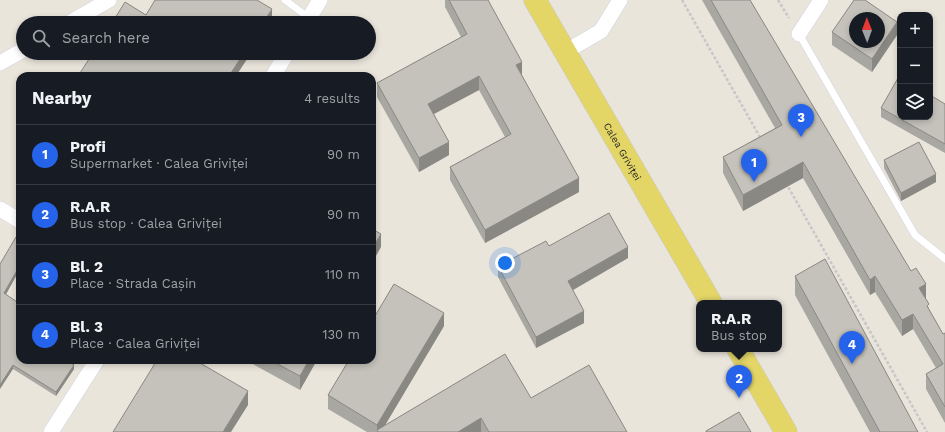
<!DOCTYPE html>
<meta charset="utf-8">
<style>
:root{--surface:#171b24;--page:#20242c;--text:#f1f3f6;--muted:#9ea1a6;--line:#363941;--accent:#2563eb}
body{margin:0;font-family:"Work Sans",sans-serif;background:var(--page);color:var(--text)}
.controls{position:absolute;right:12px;top:12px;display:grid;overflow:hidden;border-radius:8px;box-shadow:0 2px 6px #0003}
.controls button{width:36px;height:36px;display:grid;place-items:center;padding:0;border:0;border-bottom:1px solid var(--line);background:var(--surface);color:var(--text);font:20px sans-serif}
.compass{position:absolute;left:849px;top:12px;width:36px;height:36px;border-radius:50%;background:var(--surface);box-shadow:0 2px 6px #0003;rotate:359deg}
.you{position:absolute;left:505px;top:263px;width:14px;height:14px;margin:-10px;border:3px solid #fff;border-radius:50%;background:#1a73e8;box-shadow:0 0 0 6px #1a73e833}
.badge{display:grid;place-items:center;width:26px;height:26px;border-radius:50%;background:var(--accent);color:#fff;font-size:13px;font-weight:700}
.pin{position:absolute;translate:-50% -33px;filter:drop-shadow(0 1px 2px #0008)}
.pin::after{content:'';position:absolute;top:21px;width:14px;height:12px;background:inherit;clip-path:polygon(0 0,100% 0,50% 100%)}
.popup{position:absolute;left:696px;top:300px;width:86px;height:52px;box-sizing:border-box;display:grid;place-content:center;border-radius:8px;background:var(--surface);filter:drop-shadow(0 1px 3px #0005);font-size:13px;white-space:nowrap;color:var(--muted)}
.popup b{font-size:15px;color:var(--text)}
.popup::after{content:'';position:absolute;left:50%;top:100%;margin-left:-8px;border:8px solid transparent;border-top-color:var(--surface)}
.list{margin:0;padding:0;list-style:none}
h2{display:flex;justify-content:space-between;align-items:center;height:52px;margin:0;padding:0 16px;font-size:17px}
h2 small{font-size:13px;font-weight:400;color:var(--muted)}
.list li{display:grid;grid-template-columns:26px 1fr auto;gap:12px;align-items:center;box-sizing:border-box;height:60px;padding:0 16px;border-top:1px solid var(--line)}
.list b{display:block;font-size:15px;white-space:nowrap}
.list p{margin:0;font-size:13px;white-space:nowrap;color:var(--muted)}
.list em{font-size:13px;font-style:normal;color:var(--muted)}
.icon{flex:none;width:22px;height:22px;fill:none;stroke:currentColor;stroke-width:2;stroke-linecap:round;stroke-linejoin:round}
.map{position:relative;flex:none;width:945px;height:432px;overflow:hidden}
.search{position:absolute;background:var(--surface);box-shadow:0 2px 6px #0003;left:16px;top:16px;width:360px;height:44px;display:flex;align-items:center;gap:10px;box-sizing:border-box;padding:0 14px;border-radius:22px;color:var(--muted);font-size:15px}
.panel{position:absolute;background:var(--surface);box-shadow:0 2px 6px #0003;left:16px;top:72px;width:360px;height:292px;border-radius:12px}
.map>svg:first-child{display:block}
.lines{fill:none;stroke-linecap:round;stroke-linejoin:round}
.lane-casing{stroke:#d1d2e0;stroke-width:8}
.street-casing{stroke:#d1d2e0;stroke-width:16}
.primary-casing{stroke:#c7c7c7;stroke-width:23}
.path{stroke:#c7c7c7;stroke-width:2.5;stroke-dasharray:3 2;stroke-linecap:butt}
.lane{stroke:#fff;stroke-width:7}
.street{stroke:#fff;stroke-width:15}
.primary{stroke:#e4d666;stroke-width:22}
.wall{fill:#a9a7a1}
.shaded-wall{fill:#8a8883}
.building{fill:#c5c2bb;stroke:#8a8883;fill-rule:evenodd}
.labels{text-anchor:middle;stroke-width:3;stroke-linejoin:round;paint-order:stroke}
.street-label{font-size:10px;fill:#292929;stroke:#fff}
</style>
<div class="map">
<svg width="945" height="432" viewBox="0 0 945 432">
<rect width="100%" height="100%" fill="#eae5db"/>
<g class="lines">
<defs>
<g id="lane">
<path d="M285 0 309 18"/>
<path d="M799 34 915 235 945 259"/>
</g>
<g id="street">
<path d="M69 23 109 0"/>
<path d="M306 23 320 0"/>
<path d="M799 34 821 0"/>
<path d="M565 52 601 31 620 0"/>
<path d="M0 63 23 50"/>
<path d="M273 76 287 53"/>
<path d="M0 209 20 221"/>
<path d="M51 432 97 360"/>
</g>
<g id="primary">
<path id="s1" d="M535 0 711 303"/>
<path d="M738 349 786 432"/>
</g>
</defs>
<use href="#lane" class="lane-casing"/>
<use href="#street" class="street-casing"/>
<use href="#primary" class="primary-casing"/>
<g class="path">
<path d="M682 0 761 139"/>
<path d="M778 0 789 18"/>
<path d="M786 183 927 432"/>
</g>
<use href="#lane" class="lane"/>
<use href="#street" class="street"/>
<use href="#primary" class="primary"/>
</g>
<g class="wall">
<path d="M445 0H488L522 75 579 192 485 243 450 180V167L505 137 479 90 434 114 449 155 419 172 377 97V83L461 37 445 7Z"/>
<path d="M702 0H750L926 300 929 309 943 334 945 333V423L926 389V374L936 368 913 329 902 336 875 292 870 295 803 178 743 211 723 173V157L775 128Z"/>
<path d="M832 32 897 35 872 72 832 45Z"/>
<path d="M945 104V153L881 117V108Z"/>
<path d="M884 160 936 182 901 201 884 168Z"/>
<path d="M549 246 628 258 572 290 584 323 536 348 498 277V266Z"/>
<path d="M795 276 918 432H870L795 295Z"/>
<path d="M5 294 20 360 74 369 56 396 13 369Z"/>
<path d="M444 326 385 425 531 398 627 432H367L328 409V395Z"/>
<path d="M249 360H317L300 390 249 362Z"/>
</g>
<g class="shaded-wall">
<path d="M272 9V20L270 23H263Z"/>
<path d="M897 22V35L872 72V59Z"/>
<path d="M244 53H251L236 76H229Z"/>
<path d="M522 62V75L516 65Z"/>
<path d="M479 76V90L428 117V104Z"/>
<path d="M449 142V155L419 172V158Z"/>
<path d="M803 162V178L743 211V195Z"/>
<path d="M936 174V182L901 201V193Z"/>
<path d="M579 178V192L485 243V230Z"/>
<path d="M381 234V247L372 263V249Z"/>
<path d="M628 247V258L568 293V281Z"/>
<path d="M20 265V269L4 298V293Z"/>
<path d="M875 276V292L870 295V280Z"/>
<path d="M926 284V300L919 288Z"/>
<path d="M584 311V323L536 348V337Z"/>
<path d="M444 313V326L381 432 377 431V425Z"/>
<path d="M913 314V329L902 336V320Z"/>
<path d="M309 360H317L300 390V376Z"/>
<path d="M13 365V369L0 389V385Z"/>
<path d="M74 365V369L56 396V392Z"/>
<path d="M248 391V405L231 432H223Z"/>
<path d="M481 418V432H458Z"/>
</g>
<g class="building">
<path d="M155 0H257L272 9 263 23H112L125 2 146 15Z"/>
<path d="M449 0H488L522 62 516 65 579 178 485 230 450 167 511 134 479 76 428 104 449 142 419 158 377 83 467 34Z"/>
<path d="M711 0H750L911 271 916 268 926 284 919 288 929 304 927 306 943 334 945 333V407L926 374 943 364 913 314 902 320 875 276 870 280 803 162 743 195 723 157 782 125Z"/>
<path d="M854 0H865L897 22 872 59 832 32ZM855 18H879V42H855Z"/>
<path d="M93 53H244L229 76H78Z"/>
<path d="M898 78H900V117H930V95L945 104V144L881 108Z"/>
<path d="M919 142 936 174 901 193 884 160Z"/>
<path d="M609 213 628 247 568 281 584 311 536 337 498 266 546 241 549 246Z"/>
<path d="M372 229 381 234 372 249Z"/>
<path d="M16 237 20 240V265L4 293 20 304V313L19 314H20V360H66L74 365 56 392 13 365 0 385V264Z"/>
<path d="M825 259 918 432H880L795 276Z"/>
<path d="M394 284 444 313 377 425 328 395 349 360H372V321Z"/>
<path d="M505 354 531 398 589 365 627 432H489L481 418 458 432H378L377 430Z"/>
<path d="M157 360H195L248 391 223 432H113Z"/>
<path d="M270 360H309L300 376Z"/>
<path d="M739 412 751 432H706V431Z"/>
</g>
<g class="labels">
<g class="street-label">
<text dy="4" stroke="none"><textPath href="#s1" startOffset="175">Calea Griviței</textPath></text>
</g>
</g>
</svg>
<div class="controls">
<button>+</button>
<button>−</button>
<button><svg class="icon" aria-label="layers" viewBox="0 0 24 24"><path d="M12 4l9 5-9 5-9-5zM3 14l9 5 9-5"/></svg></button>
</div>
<svg class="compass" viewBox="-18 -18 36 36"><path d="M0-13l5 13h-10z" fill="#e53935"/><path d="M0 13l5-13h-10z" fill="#9ea1a6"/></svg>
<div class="you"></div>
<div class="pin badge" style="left:754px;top:182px">1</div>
<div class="pin badge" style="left:739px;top:398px">2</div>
<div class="popup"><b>R.A.R</b>Bus stop</div>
<div class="pin badge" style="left:801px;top:137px">3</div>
<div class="pin badge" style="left:852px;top:364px">4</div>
<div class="search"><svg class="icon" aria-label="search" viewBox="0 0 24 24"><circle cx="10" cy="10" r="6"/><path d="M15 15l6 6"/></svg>Search here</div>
<section class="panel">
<h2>Nearby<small>4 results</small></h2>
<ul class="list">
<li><span class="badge">1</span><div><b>Profi</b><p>Supermarket · Calea Griviței</p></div><em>90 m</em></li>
<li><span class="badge">2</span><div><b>R.A.R</b><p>Bus stop · Calea Griviței</p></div><em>90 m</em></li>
<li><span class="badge">3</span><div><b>Bl. 2</b><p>Place · Strada Cașin</p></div><em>110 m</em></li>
<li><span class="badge">4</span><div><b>Bl. 3</b><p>Place · Calea Griviței</p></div><em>130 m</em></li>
</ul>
</section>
</div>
